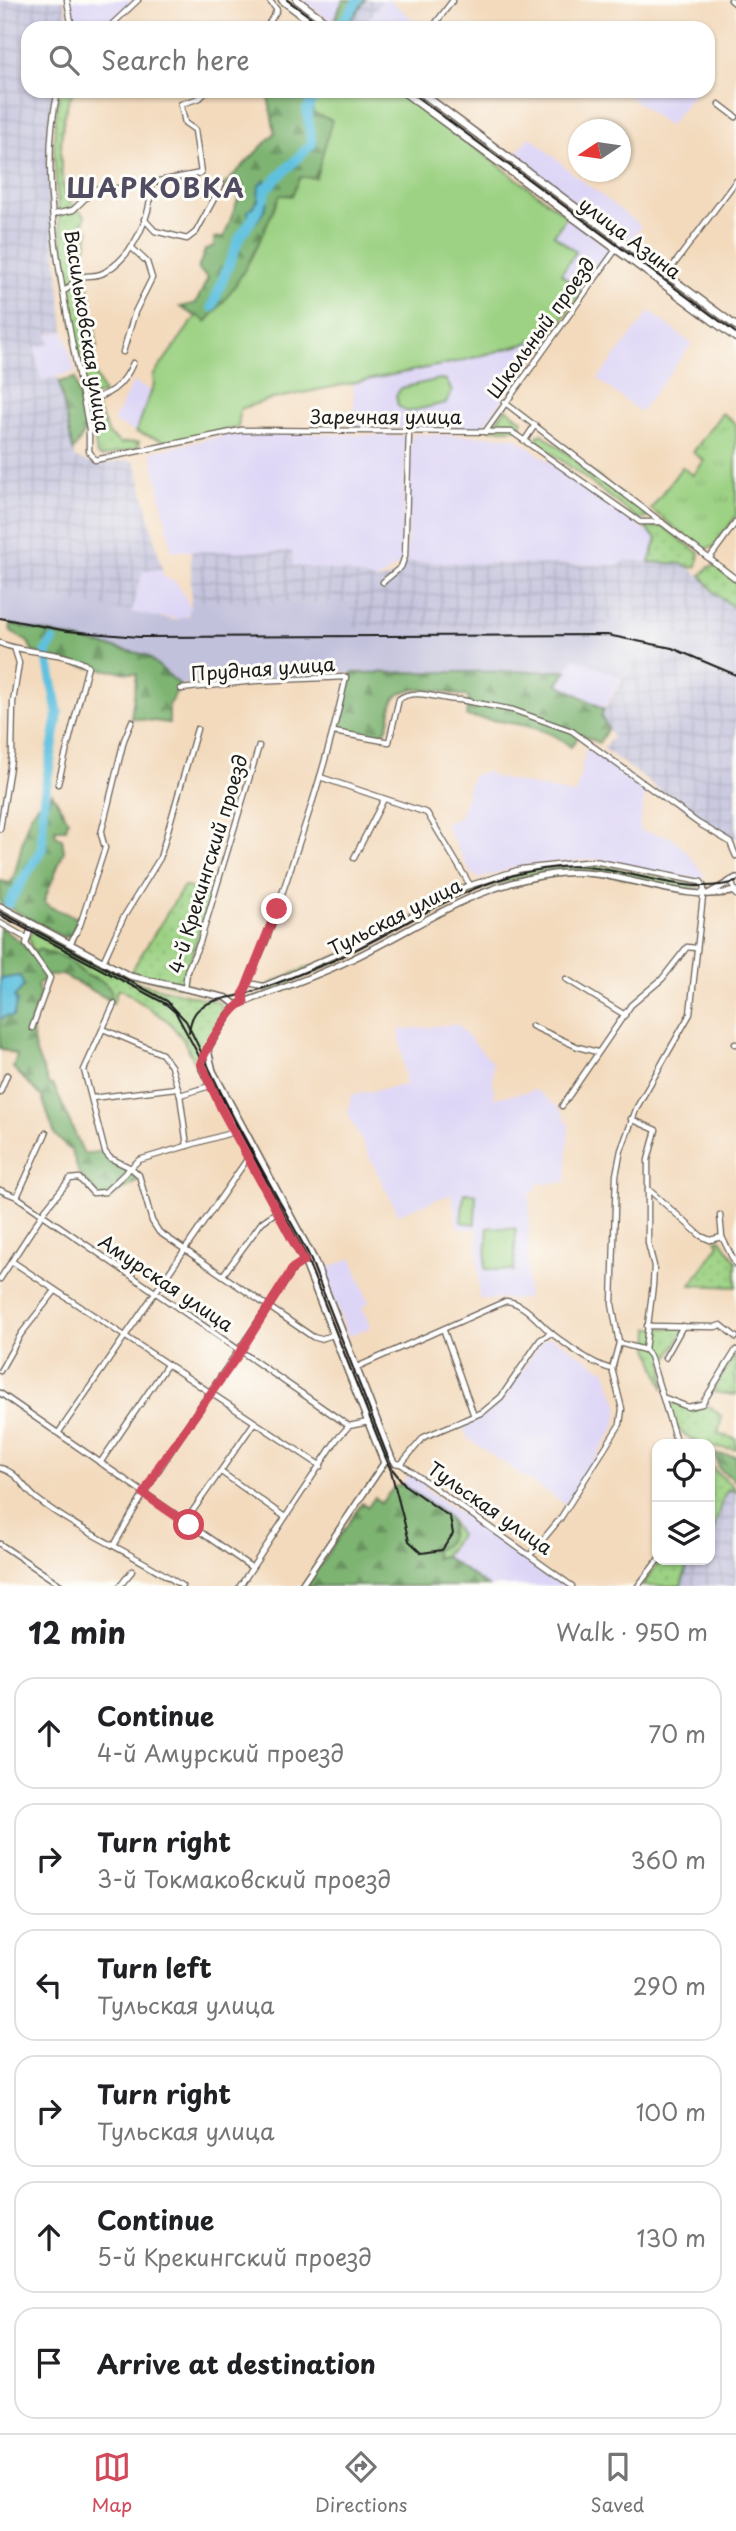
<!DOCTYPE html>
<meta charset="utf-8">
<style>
:root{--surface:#fff;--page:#f6f6f6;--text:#202124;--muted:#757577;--line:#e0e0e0;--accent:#d1495b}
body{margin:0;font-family:"Playpen Sans",sans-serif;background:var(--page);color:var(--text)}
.controls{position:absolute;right:21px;bottom:21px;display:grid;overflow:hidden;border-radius:14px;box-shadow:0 2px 5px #0004}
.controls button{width:63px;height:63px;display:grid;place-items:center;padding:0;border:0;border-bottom:2px solid var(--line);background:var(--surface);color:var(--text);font:35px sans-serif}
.compass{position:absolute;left:568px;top:119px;width:63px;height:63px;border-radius:50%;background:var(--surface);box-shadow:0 2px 5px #0004;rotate:257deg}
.stop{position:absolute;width:21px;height:21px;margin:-16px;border:5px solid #d1495b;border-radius:50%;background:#fff}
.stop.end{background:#d1495b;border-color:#fff;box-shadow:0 2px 7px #0008}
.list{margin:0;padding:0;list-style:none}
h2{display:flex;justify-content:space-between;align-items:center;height:91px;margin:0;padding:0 28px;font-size:30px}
h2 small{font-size:23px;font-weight:400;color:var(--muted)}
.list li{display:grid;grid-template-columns:46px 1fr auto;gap:21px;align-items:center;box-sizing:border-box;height:112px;margin:0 14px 14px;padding:0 14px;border:2px solid var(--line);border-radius:21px}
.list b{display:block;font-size:26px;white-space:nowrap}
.list p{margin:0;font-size:23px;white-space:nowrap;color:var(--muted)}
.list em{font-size:23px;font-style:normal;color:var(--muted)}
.icon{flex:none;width:38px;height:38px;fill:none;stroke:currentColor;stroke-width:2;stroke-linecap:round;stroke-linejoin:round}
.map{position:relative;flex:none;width:736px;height:1586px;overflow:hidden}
.search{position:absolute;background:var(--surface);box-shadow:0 2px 5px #0004;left:21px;right:21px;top:21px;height:77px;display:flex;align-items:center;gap:18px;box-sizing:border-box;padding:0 24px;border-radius:21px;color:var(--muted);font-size:26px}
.sheet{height:847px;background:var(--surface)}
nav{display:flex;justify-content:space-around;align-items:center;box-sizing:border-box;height:98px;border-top:2px solid var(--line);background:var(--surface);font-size:19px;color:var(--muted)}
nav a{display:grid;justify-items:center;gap:4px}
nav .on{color:var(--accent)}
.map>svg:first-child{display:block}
.built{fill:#ddd5f6}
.industrial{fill:url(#industrial-grid)}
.railway{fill:#c2c1dc}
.grass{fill:url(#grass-dots);stroke:#5c7750;stroke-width:2}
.forest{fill:url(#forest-firs);stroke:#4d6847;stroke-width:2}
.park{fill:url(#park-tufts);stroke:#5c7750;stroke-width:2}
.garden{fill:#9dd284;stroke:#5c7750;stroke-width:2}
.water{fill:#60c1df;stroke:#3e6e7e;stroke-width:2}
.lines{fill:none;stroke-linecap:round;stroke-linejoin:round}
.river{stroke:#60c1df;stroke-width:10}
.minor-casing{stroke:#675e54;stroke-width:7}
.tertiary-casing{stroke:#675e54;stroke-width:8}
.secondary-casing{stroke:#675e54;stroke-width:9}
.minor{stroke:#fff;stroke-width:4.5}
.tertiary{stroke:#fff;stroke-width:5}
.secondary{stroke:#fff;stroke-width:6}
.tram{stroke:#1c1c1c;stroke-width:2}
.rail{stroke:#1c1c1c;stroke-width:2}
.route{stroke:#d1495b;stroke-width:9}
.labels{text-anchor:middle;stroke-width:6;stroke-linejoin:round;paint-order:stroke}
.street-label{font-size:19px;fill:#1c1c1c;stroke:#fdfcf7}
.district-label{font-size:26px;font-weight:bold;letter-spacing:2px;fill:#514c62;stroke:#fdfcf7}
</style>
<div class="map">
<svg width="736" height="1586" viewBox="0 0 736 1586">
<defs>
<pattern id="industrial-grid" width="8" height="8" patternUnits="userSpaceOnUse" patternTransform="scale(1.75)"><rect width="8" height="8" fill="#c2c1dc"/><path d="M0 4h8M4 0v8" fill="none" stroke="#a6a5bc"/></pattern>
<pattern id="grass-dots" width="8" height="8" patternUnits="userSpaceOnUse" patternTransform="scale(1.75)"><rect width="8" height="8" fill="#9dd284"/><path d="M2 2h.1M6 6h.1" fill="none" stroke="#87b471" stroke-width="1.8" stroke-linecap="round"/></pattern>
<pattern id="forest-firs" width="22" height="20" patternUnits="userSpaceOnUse" patternTransform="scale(1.75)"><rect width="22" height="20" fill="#7eb472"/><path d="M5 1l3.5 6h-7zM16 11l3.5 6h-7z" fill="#66925d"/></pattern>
<pattern id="park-tufts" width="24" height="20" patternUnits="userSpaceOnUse" patternTransform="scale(1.75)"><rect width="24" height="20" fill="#9dd284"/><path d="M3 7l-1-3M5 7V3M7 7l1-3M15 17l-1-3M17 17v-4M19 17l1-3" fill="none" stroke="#87b471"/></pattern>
</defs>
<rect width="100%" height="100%" fill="#fdfcf7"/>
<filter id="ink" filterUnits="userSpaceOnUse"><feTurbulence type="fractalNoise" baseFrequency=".0143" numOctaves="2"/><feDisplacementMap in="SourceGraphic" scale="14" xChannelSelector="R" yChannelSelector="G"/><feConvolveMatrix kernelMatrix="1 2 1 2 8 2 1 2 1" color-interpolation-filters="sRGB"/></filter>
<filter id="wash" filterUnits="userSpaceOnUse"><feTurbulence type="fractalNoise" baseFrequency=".00686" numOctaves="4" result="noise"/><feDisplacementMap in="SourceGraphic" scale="28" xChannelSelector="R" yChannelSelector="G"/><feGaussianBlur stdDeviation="1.57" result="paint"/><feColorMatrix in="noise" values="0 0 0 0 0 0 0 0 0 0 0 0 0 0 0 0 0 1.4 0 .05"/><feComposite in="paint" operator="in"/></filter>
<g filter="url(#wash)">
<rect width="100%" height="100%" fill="#f3dabd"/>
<g class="built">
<path d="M69 0H133L105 28H77Z"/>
<path d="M302 0H343L333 23Z"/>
<path d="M383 0H389L424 28H362Z"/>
<path d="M622 91H696L669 126Z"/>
<path d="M530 136 570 171 641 226 628 243 514 156Z"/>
<path d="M567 216 611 250 583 291 561 274 553 235Z"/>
<path d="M650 311 692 344 640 412 598 379Z"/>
<path d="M64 331 75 372 41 380 34 348 49 344 48 335Z"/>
<path d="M532 338 543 346 482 428 355 429 353 381 461 361 528 343Z"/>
<path d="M133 382 150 390 136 432 113 422Z"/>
<path d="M241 432 406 436 402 562 377 581 349 572 293 566 292 551H172L151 452Z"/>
<path d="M414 434 515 437 657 539 649 562 627 560 620 565 406 562 411 438Z"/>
<path d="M162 569 164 577 176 582 188 602 190 611 183 619 131 614 143 571Z"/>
<path d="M575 657 622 678 604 709 558 683Z"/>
<path d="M587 743 646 788 639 830 670 837 686 851 705 876 699 879 679 877 594 859 519 866 480 879 471 873 444 824 460 817 472 776 488 771 493 777 576 795Z"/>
<path d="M457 1024 492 1062 494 1098 536 1090 559 1108 569 1125 566 1182 537 1184 536 1191 530 1193 527 1299H479L477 1229H458L451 1194 398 1214 348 1114 351 1095 406 1085 399 1030Z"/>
<path d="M352 1258 369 1303 362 1306 370 1327 348 1336 322 1270Z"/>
<path d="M552 1337 606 1371 619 1408 615 1427 566 1505 468 1439 462 1425 484 1416 503 1400 542 1340Z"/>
<path d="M411 1473 425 1484 424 1488 565 1586H488L444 1556 455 1545V1523L402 1484Z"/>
</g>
<g class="industrial">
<path d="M0 0H64L69 28H28V91H55L48 129 49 187 64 331 48 334 49 344 34 348 41 380 58 377 75 458 98 465 129 460 135 463 139 474 162 569 143 571 131 614 0 588Z"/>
<path d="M365 0H383L362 28H346Z"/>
<path d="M191 551H292L293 566 349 572 377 581 395 576 406 562 619 565 627 560 683 564 708 581 715 593 736 609V662L652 623 609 621 608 627 352 628 349 599 343 603 191 601Z"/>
<path d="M642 646 702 660 736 678V839L716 832 603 748 613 737 601 716Z"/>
<path d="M728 1489 736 1492V1586H681L689 1560H710V1536L712 1537Z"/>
</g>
<path class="railway" d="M0 588 174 620 188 616 191 601 343 603 350 599 352 628 607 627 609 620 652 623 736 662V678L702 660 642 646 622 678 575 658 567 671 352 673 180 685 146 655 0 621Z"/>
<g class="grass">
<path d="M60 91H86H74C60 108 57 174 66 195 69 203 78 210 85 215L83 225 89 231 84 255 97 345 92 366 104 394 88 397C73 336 65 277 59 215 55 172 50 133 60 91Z"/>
<path d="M94 402 109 434 120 443 139 442 137 448 102 457 97 455 90 403Z"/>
<path d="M506 408 522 420V425L514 429H491Z"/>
<path d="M542 434 645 513 647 518 640 520 540 444 537 436Z"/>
<path d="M656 526 664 527 699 553 697 566 692 568 683 564 649 562 657 539 645 528Z"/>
<path d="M715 566 736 581V609L715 593 701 575 709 567Z"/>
<path d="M595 864 701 886 683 890 593 871H554L524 877 477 890 357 954 267 992 263 989C281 975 331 961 355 948 438 907 497 861 595 864Z"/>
<path d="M184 886 211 895 183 983 177 986 130 973Z"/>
<path d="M36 928 142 984 220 1002 223 1016 199 1060V1070L183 1039 168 1021 122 990H117L113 1004 106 998 111 997 94 977 87 976 65 958 38 949 34 952 28 937Z"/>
<path d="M721 1239 736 1261V1287L691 1285 719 1244 716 1240Z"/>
<path d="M650 1328H686L664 1364V1390L649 1347Z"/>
<path d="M736 1354V1395L712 1392Z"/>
<path d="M669 1399 687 1408 710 1406 722 1417 718 1434 736 1439V1449L710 1447V1444C687 1444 666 1422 669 1399Z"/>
<path d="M710 1464C716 1475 726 1477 736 1490V1492L728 1489 721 1504 712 1537 710 1536Z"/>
<path d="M449 1518 460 1535 444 1556 435 1558V1550L452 1527Z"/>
<path d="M661 1560H689L681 1586H642Z"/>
</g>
<g class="forest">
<path d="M343 0H365L346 28 333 23Z"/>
<path d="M267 91H312L313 113 332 120C325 150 320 197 280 196 258 244 244 283 206 322L180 307 196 303 208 278 198 269 205 250 214 246V238L224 237 240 194 224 185 275 133Z"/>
<path d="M75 378 86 430 73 451 59 382Z"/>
<path d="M10 624 146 655 180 685 169 705V723L131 718 137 674 86 667 33 652 28 642 11 632Z"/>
<path d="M567 671 558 684 604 709 601 716 608 728 599 743 580 734 571 747C543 722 501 723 466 716L469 697C448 694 400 677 392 705 389 716 391 727 381 735L339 730 352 673Z"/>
<path d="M52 793 68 820 66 829H55L56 836 62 839 64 851 44 901 50 907 78 918 70 937H63L0 903V881L11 883C23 857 20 827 37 805L47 804Z"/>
<path d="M0 927 21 942 33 956 38 949 65 958 87 976 102 981 111 990V997L106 998 61 974 49 976 37 985 40 994 29 1028 33 1031C32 1056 43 1062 48 1084L54 1086 84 1154 103 1151C111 1166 129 1167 138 1181L111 1197H100L79 1174 72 1152 55 1135 42 1097 13 1068 17 1055 0 1048V1020C12 1012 18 990 19 976L0 979Z"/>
<path d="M715 1454 736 1456V1481L719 1469Z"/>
<path d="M402 1484 449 1518C454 1532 450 1545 435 1550V1558L444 1556 488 1586H306L362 1503 368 1507 375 1497 381 1503 394 1487Z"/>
</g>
<path class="park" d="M722 413 736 424V516L714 547 701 549 651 509 682 467 693 475 704 461 693 452Z"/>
<g class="garden">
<path d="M312 91H399L567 216 554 235 576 252 561 274 583 291 543 346 532 339 528 343 461 361 268 400 240 409 238 428 168 442 136 432 154 384 153 376 197 315 206 322C243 284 259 242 280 195L292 196 300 177 316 178 332 120 313 113Z"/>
<path d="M440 379 446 380 452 391 446 403 407 412 398 406 396 396 401 388Z"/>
<path d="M464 1193 476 1194 475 1224 461 1222Z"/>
<path d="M488 1227 516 1229 514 1271 485 1269Z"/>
</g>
<g class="water">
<path d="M265 180C271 196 266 211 255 223H249L248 211 258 201 259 185Z"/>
<path d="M20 976 24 986 14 997 17 1001 13 1017 6 1016 0 1020V979Z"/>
</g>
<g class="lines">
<g class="river">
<path d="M342 23 358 0"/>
<path d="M264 197 268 187 312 144 307 110 316 91"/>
<path d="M212 307 239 239 256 213"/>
<path d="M8 904 42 849 43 804 58 714 46 651 53 641"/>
</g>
</g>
</g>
<g filter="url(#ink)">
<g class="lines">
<defs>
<g id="minor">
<path d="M67 0 72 28"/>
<path d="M731 0 736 4"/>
<path d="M108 28 138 0"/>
<path d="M266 28 277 10 269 0"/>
<path d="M432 28 453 0"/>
<path d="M58 91C34 188 71 331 89 429V451L95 460 241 430 512 432 640 522H662"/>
<path d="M719 104 736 117"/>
<path d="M55 214 73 210 95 189 123 188 201 173 195 130 185 123 181 104 200 98 207 91"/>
<path d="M144 219 155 231 187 239 196 232 222 184"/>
<path d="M661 282 736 181"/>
<path d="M63 291C71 289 71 282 79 278 87 274 96 278 105 272 134 255 152 216 151 183"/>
<path d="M123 352 135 312 152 278 147 262 131 247"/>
<path d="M84 401C108 396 123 387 133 363"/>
<path d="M504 402 736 579"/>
<path d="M485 432 622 241"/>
<path d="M525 440 535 425"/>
<path d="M709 559 736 522"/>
<path d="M383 582 401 567 405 556 409 432"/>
<path d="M0 643C24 654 62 650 88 666L58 784"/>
<path d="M181 689 254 681 346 677C327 766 296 852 267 938 262 951 241 992 244 1002"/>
<path d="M334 732 389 742 399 699C417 687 441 701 461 700L513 710 572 731 698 823 730 842 736 856"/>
<path d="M320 777 427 813 470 885"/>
<path d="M0 829 12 754 13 702 19 663 15 650"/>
<path d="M354 858 384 799"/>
<path d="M731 880 736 895"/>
<path d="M0 923 26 938"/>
<path d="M32 924 26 944 50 978 32 1028"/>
<path d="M70 944 80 925 105 848 101 834 124 740 132 721"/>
<path d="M103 962 123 918 160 858 197 729"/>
<path d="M566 979 625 1015"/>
<path d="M249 983 263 986 276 981 353 947 465 887 521 869 594 861 701 882 704 887 690 1014 637 1107 621 1150 616 1175 612 1304 619 1343 612 1369 622 1409 620 1424 560 1519 530 1555"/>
<path d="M185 989 187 971 200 942 259 746"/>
<path d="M114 1004 84 1070 105 1152 110 1158 131 1168 139 1175 152 1221 159 1232 313 1337 320 1339 333 1335"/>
<path d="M532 1026 578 1047 597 1052"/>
<path d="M103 1029 162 1054 171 1066 180 1095 210 1086"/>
<path d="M735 1044H736"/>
<path d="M0 1092 7 1075"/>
<path d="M180 1095 187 1146"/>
<path d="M92 1098 176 1088"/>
<path d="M562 1106 631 1005 662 979 687 947 696 948"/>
<path d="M631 1119 656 1130 648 1160V1243L654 1266 653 1285 645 1350"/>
<path d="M648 1189 701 1236 710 1240 722 1237"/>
<path d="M0 1190 17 1197 349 1426"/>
<path d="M17 1197 46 1133"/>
<path d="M720 1215 722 1237 736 1265"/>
<path d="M13 1262 321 1466"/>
<path d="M223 1275 262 1222 278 1211"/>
<path d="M0 1279 45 1210 70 1179 79 1178 93 1193 105 1192 139 1160 234 1132"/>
<path d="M647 1326 715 1327 721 1325 736 1337"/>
<path d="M444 1331 474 1416"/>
<path d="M619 1343 645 1350 650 1356 677 1444"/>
<path d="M665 1358 683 1326"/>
<path d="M357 1367 506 1301C525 1302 540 1325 555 1336 568 1346 596 1366 612 1369"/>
<path d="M0 1371 21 1334 55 1291"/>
<path d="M0 1393 251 1567"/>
<path d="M665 1398 688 1407 702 1404 736 1350"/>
<path d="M59 1432 248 1158"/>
<path d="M391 1456 395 1463 401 1464 572 1586"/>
<path d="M100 1463 167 1365"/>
<path d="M401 1464 424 1437 483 1412 501 1397 540 1340 551 1333"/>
<path d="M0 1468C19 1473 23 1488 37 1499 81 1533 136 1554 182 1586"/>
<path d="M221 1472 285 1517"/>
<path d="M185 1522 254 1423"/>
<path d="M0 1544 62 1586"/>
<path d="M115 1544C168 1447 234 1360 294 1268L304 1261"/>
<path d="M120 1586 132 1571"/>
<path d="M240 1586 337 1439 349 1426 368 1422"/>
<path d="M638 1586 658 1560"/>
</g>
<g id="tertiary">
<path d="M708 894 736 878"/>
<path d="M0 906 130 976 227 998 236 1005"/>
<path d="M208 1050 213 1071 314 1259 391 1456 384 1463 301 1586"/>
<path d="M384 1463 304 1261 202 1069C200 1055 227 1018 236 1005 274 991 313 978 350 960 422 926 469 886 553 874 615 864 674 905 736 891"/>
</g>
<g id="secondary">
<path d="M282 0 319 28"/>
<path d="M297 0 334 28"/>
<path d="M402 91 736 338"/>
<path d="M419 91 736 326"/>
</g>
</defs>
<use href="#minor" class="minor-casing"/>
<use href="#tertiary" class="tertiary-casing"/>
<use href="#secondary" class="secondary-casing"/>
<use href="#minor" class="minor"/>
<use href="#tertiary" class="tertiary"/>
<use href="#secondary" class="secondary"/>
<g class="tram">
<path d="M287 0 325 28"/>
<path d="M409 91 736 333"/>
<path d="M0 912 167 1001 186 1021 234 1119 308 1253 393 1470 406 1486 450 1517 453 1534 442 1550 422 1553 409 1541 391 1471 305 1254 176 1013 166 1004 0 915"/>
<path d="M189 1032C190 1023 192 1014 200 1008 212 999 231 998 245 994 272 986 298 975 325 964 405 930 467 876 558 867 619 861 676 898 736 882"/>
</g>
<path class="rail" d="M0 618 67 631 139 637 607 635 672 648 736 675"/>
</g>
</g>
<g class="lines" filter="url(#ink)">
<path class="route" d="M189 1525 144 1494 159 1466 238 1355 293 1268 304 1261 221 1108 201 1063C206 1048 230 1007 244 1002L243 995 277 909"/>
</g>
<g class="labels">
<g class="street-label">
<text transform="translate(630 238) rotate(37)" y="7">улица Азина</text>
<text transform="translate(541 328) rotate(-54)" y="7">Школьный проезд</text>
<text transform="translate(87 331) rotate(81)" y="7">Васильковская улица</text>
<text x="386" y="424">Заречная улица</text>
<text transform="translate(263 669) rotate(-4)" y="7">Прудная улица</text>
<text transform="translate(208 864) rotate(-73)" y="7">4-й Крекингский проезд</text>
<text transform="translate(395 917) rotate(-27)" y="7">Тульская улица</text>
<text transform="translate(166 1283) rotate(34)" y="7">Амурская улица</text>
<text transform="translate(490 1508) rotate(35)" y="7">Тульская улица</text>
</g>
<g class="district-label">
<text x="156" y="198">ШАРКОВКА</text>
</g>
</g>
</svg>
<div class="controls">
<button><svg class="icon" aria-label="locate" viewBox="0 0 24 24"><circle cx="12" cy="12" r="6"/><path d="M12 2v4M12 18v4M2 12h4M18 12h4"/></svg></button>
<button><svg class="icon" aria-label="layers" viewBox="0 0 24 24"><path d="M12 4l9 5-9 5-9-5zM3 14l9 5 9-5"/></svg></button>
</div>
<svg class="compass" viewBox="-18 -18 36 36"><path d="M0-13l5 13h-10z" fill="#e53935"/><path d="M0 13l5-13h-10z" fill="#757577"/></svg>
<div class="stop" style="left:189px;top:1525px"></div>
<div class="stop end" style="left:277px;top:909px"></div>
<div class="search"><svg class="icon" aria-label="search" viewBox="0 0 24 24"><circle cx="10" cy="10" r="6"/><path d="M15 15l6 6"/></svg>Search here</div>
</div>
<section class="sheet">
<h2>12 min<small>Walk · 950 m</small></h2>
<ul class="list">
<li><svg class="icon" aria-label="ahead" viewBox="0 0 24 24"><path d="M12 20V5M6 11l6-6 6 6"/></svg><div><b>Continue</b><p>4-й Амурский проезд</p></div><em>70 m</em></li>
<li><svg class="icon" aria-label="right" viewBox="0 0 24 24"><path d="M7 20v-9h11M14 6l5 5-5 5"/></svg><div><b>Turn right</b><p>3-й Токмаковский проезд</p></div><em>360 m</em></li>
<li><svg class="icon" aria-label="left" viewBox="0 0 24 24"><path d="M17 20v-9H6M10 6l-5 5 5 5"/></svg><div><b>Turn left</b><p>Тульская улица</p></div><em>290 m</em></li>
<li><svg class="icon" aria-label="right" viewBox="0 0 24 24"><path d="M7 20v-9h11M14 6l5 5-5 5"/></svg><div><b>Turn right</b><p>Тульская улица</p></div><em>100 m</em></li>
<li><svg class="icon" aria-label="ahead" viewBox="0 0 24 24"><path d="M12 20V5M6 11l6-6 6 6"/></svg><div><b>Continue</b><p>5-й Крекингский проезд</p></div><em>130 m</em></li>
<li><svg class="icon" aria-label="arrive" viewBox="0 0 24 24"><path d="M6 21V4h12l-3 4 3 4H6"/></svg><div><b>Arrive at destination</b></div></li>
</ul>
</section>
<nav>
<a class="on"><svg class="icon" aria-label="map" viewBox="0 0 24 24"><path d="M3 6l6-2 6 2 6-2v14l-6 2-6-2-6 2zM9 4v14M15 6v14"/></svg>Map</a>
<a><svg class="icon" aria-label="directions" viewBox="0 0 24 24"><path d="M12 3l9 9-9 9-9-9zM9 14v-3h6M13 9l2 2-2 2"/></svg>Directions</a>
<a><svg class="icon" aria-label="saved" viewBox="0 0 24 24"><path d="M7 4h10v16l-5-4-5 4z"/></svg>Saved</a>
</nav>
